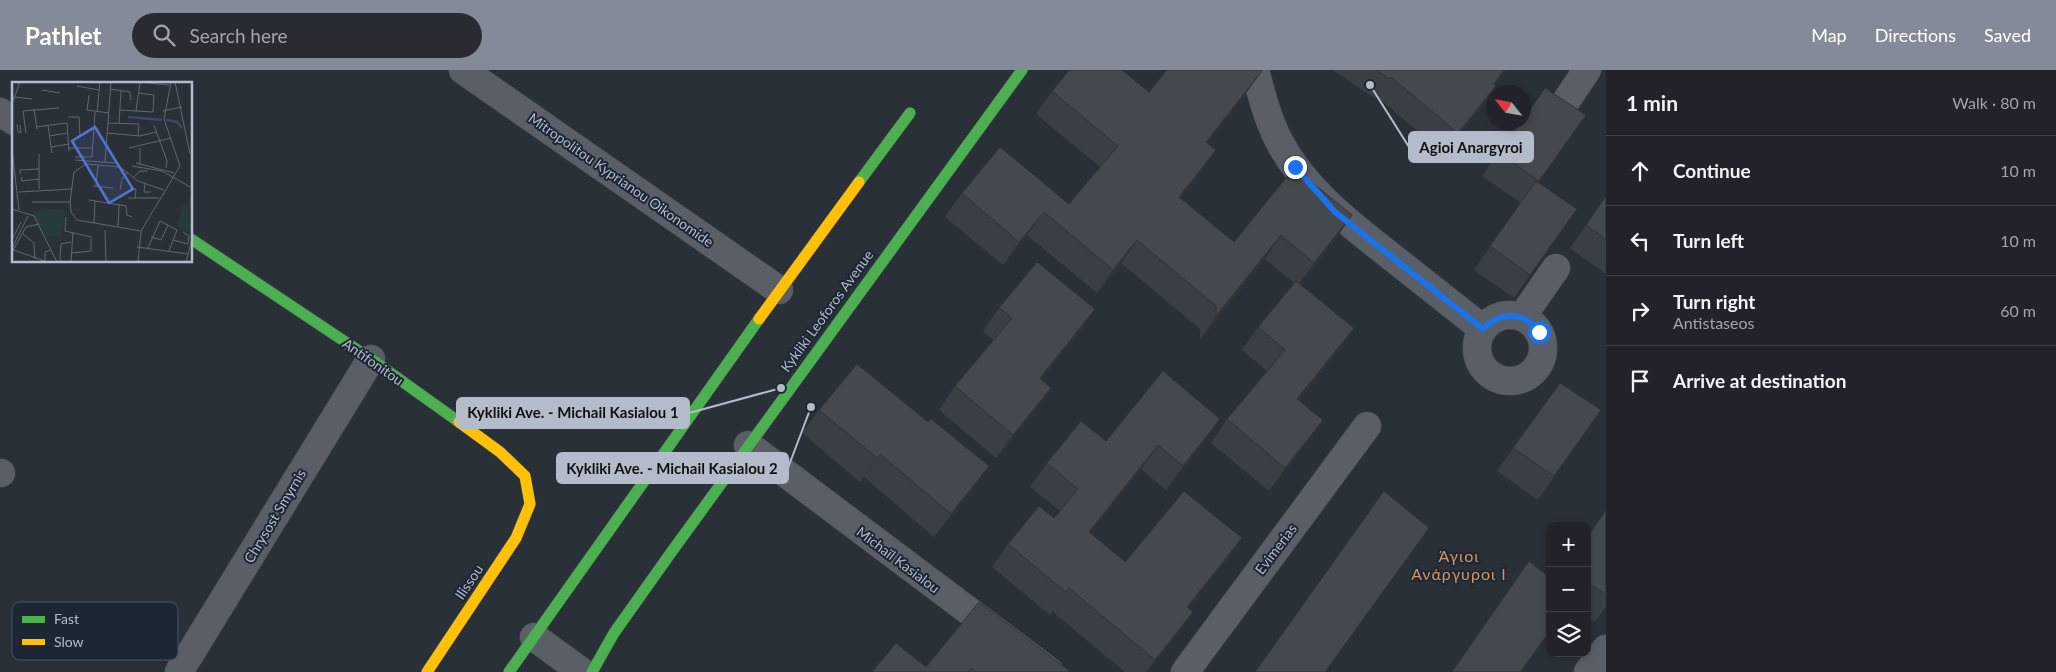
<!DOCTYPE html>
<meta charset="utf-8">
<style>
:root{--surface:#20242a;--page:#282c32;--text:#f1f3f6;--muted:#a2a4a8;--line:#3d4147;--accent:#848b96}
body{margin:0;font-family:Lato,sans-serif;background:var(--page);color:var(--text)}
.controls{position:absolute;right:15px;bottom:15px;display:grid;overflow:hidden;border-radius:10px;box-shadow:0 2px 8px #0003}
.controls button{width:45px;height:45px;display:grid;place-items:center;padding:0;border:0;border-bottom:1px solid var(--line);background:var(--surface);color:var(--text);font:25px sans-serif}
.compass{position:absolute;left:1486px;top:15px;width:45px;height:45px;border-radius:50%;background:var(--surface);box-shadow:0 2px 8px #0003;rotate:301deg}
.stop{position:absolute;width:15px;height:15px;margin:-11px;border:4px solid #1a73e8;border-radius:50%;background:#fff}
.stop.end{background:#1a73e8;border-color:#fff;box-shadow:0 1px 5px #0008}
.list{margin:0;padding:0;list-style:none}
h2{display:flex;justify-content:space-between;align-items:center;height:65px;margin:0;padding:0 20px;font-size:21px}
h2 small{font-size:16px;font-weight:400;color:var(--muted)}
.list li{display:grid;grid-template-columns:32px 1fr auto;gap:15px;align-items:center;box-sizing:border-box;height:70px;padding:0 20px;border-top:1px solid var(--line)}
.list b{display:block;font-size:19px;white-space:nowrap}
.list p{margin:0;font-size:16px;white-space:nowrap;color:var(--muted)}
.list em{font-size:16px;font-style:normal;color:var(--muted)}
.icon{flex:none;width:28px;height:28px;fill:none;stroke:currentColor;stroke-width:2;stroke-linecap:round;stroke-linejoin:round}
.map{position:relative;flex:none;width:1606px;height:602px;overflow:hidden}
header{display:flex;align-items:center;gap:30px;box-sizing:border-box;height:70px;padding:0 25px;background:var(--accent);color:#fff}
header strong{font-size:24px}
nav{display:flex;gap:28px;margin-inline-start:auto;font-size:18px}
.search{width:350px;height:45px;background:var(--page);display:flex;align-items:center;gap:12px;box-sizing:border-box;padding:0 18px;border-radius:28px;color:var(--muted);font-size:19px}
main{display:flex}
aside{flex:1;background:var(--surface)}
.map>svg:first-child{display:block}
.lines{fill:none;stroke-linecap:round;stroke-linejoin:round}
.street-casing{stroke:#484c53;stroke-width:29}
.fast-casing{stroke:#484c53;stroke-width:12}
.slow-casing{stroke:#484c53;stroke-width:12}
.street{stroke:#5a5e66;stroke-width:28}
.fast{stroke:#4caf50;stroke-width:11}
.slow{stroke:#ffc107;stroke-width:11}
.wall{fill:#3a3f45}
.shaded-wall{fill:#303338}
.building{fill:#444950;stroke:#303338}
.route{stroke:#1a73e8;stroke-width:6}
.labels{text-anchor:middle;stroke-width:4;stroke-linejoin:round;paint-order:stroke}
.street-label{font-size:14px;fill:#b4bcc9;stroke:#1d2633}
.quarter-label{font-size:16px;letter-spacing:1px;fill:#d59563;stroke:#1d2633}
.inset-river{fill:none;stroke:#384963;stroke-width:2.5}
.inset-road{fill:none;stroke:#616872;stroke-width:1}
.view{fill:#5274d3;fill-opacity:0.15;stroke:#5274d3;stroke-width:2.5}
.inset-edge{fill:none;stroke:#b4bcc9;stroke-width:2.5}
.key{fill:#1d2633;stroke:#4a5360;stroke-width:1}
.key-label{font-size:14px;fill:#b4bcc9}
.leader{fill:none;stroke:#b4bcc9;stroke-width:2}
.callout-dot{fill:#b4bcc9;stroke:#1d2633;stroke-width:2}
.callout{fill:#b4bcc9;stroke:#b4bcc9;stroke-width:2}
.callout-label{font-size:15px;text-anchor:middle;font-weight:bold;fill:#111}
</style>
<header>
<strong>Pathlet</strong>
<div class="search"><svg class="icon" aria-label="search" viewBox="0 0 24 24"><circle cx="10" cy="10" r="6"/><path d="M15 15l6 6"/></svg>Search here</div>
<nav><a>Map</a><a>Directions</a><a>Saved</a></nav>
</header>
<main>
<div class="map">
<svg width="1606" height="602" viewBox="0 0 1606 602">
<rect width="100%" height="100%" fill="#2a3038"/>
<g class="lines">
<defs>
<g id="street">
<path d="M463 0 779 220"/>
<path d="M1255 0C1261 23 1267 47 1278 69 1303 119 1350 154 1393 188 1423 212 1453 235 1483 259"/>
<path d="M0 42 14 51"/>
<path d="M1558 43 1587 0"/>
<circle cx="1510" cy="278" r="33"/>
<path d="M1522 247 1556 198"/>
<path d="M748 375 1050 602"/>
<path d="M0 403H1"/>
<path d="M534 567 582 602"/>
<path d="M179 602 371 289"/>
<path d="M1185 602 1367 356"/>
<path d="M1588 602 1606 579"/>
</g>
<g id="fast">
<path d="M859 112 910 43"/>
<path d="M191 169 371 289 459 352"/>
<path d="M509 602 759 249"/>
<path d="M592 602 614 563 670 484 1022 0"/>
</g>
<g id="slow">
<path d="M759 249 859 112"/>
<path d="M427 602 516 468 530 434 525 406 500 382 459 352"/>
</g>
</defs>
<use href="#street" class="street-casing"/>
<use href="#fast" class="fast-casing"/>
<use href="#slow" class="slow-casing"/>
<use href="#street" class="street"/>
<use href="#fast" class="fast"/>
<use href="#slow" class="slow"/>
</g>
<g class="wall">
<path d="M1332 0H1506L1495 15 1482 36 1444 83 1377 27 1376 29Z"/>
<path d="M1052 21 1149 22 1245 25 1207 73 1200 103 1180 128 1234 172 1294 98 1336 169 1299 214 1354 258 1338 281 1299 330 1307 373 1269 421 1211 373 1227 349 1267 301 1242 280 1258 257 1294 213 1265 189 1200 270V259L1121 193 1097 223 1027 165 1003 195 945 147 962 123 1069 134 1100 97 1036 44Z"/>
<path d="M1586 45 1538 113 1577 139 1514 228 1474 200 1521 133 1482 106 1520 52Z"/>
<path d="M1606 126V204L1570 178Z"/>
<path d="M999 238 1095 239 1079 262 1041 309 1051 318 1035 341 996 388 939 340 955 316 993 270 983 261Z"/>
<path d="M1560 313 1601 340 1538 430 1497 401Z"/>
<path d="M819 340 973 419 934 467 864 407 860 412 802 363Z"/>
<path d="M1220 349 1204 372 1166 420 1141 399 1090 463 1125 492 1242 468 1225 491 1188 538 1177 565 1147 602H1125L1053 542 1050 545 992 497 1008 474 1054 448 1060 441 1030 417 1047 393 1106 371Z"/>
<path d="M1606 440V537L1595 552 1587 547V467Z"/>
<path d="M926 597 1071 602H872Z"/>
</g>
<g class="shaded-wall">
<path d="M1504 0H1506L1480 34 1494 14Z"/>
<path d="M1262 1 1245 25 1190 95 1206 72Z"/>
<path d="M1496 16 1482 36 1444 83 1458 63Z"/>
<path d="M1216 80 1200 103 1162 150 1179 127Z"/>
<path d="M1044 142 1027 165 1003 195 1019 172Z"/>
<path d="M1352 145 1336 169 1298 216 1314 193Z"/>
<path d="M1281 165 1265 189 1200 270 1216 246Z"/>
<path d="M1137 170 1121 193 1097 223 1113 200Z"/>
<path d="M1095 239 1079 262 1023 332 1040 308Z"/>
<path d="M1354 258 1338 281 1281 352 1297 329Z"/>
<path d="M1051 318 1035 341 996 388 1013 365Z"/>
<path d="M1220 349 1204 372 1166 420 1183 396Z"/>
<path d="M1323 350 1307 373 1269 421 1285 398Z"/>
<path d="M1158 375 1141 399 1072 485 1089 462Z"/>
<path d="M880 384 864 407 860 412 877 388Z"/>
<path d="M989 396 973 419 934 467 951 444Z"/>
<path d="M1429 458 1326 602H1325Z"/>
<path d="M1242 468 1225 491 1170 560 1187 537Z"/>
<path d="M1193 542 1177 565 1147 602H1146L1155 590Z"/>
<path d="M1550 561 1521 602H1520Z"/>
</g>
<g class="building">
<path d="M1069 0H1122L1149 22 1167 0H1260L1262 1 1206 72 1216 80 1179 127 1234 172 1294 98 1352 145 1314 193 1281 165 1216 246V236L1137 170 1113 200 1044 142 1019 172 962 123 1000 77 1069 134 1118 76 1052 21Z"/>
<path d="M1376 0H1504L1494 14 1496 16 1458 63 1391 7 1390 9Z"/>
<path d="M1545 18 1586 45 1539 111 1499 83 1520 52H1524V48Z"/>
<path d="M1536 111 1577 139 1530 205 1490 176Z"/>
<path d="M1606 126V169L1586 155Z"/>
<path d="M1037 192 1095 239 1040 308 1051 318 1013 365 955 316 1012 248 999 238Z"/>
<path d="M1296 211 1354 258 1297 329 1323 350 1285 398 1227 349 1285 280 1258 257Z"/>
<path d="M857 294 928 352 931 349 989 396 951 444 880 384 877 388 819 340Z"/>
<path d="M1163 301 1220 349 1183 396 1158 375 1089 462 1125 492 1184 421 1242 468 1187 537 1193 542 1155 590 1069 518 1066 522 1008 474 1039 436 1054 448 1078 419 1047 393 1081 351 1106 371Z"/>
<path d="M1560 313 1601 340 1554 406 1513 378Z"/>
<path d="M1384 421 1429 458 1325 602H1255Z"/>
<path d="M1606 440V525L1587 512V467Z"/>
<path d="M1529 491 1550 508V561L1520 602H1452Z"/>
<path d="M979 532 1071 602H976L971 598 968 602H872L896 573 926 597Z"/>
</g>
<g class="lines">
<path class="route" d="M1295 97 1335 142 1483 259C1502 240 1523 242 1539 262"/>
</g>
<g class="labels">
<g class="street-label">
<text transform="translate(621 110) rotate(35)" y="5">Mitropolitou Kyprianou Oikonomide</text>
<text transform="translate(827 241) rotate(-54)" y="5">Kykliki Leoforos Avenue</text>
<text transform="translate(373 292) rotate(35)" y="5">Antifonitou</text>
<text transform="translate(275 446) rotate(-59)" y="5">Chrysost Smyrnis</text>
<text transform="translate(1276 479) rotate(-53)" y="5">Evimerias</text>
<text transform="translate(898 490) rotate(37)" y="5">Michaïl Kasialou</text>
<text transform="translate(469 512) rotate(-56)" y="5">Ilissou</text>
</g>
<g class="quarter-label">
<text x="1459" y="492">Άγιοι<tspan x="1459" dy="18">Ανάργυροι Ι</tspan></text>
</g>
</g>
<g transform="translate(12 12)">
<rect width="180" height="180" fill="#2a3038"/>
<path d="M178 114H180V152L165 145 171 123 176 124ZM30 126 54 128 49 155 34 154 19 131Z" fill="#273a3e"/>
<path class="inset-river" d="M116 35 150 38M154 38 165 40 170 46"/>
<path class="inset-road" d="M126 0 157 3M163 0 178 72M65 4 87 8M98 7 118 10 119 18M30 8 48 11M77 13 75 28 97 31M2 15 20 17M0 22 8 0M22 27 25 47M108 28 141 30 142 13 126 11M124 29 128 1M151 29 170 25M85 30 88 0M56 35H67L68 55M96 41 127 42 126 54M107 41 109 9M5 42 6 50 9 51 8 43M36 43 40 71M142 43 155 79 154 86M24 45 55 41 57 69M14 51 11 29 47 26M95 51 128 54 144 50M37 54 56 51M39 65 57 62M57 66H81M117 66 159 56M0 68 7 128M63 75H80L83 30M63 78 103 81M93 80 99 0M124 81 162 91M128 82V66M120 84 150 89 180 106M8 92V88L27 87M9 95 10 99 27 97M121 96 128 89H136M133 102 132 110H139M81 104 101 106M84 104 86 83M118 106 124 107 123 117M27 107V72M108 108 110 97 116 90M7 110 60 107M116 116H147M77 118 114 124 115 133 120 135M20 120H58M0 127 22 134 45 180M54 135 53 149 79 155V169L59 171M82 141 83 119M106 144 107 122M93 148 94 180M129 149 65 138 59 130 58 120 62 90 74 82 108 85 126 99 152 108M11 152 22 161 23 177M139 155 149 158 156 143M0 158 9 140M161 158 176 162 177 154 171 150M125 165 176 172M0 166 16 134M136 166 148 139 165 148 157 169M1 168 33 179M0 170 14 145 27 142M33 180V170L39 168M51 180 48 177 49 162 59 160M59 180 61 150M126 180 129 149 168 84 152 37 159 0M174 180 180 157"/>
<path class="view" d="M83 45 121 107 97 121 60 59Z"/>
<rect width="180" height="180" class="inset-edge"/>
</g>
<rect x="12" y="532" width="166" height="58" rx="8" class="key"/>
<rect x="22" y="546" width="23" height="7" fill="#4caf50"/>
<rect x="22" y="569" width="23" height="6" fill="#ffc107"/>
<g class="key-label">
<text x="54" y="554">Fast</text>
<text x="54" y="577">Slow</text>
</g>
<path class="leader" d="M1370 15L1409 77M781 318L689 343M811 337L788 398"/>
<g class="callout-dot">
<circle cx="1370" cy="15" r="5"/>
<circle cx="781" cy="318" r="5"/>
<circle cx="811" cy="337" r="5"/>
</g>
<g class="callout">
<rect x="1409" y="62" width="124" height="30" rx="5"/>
<rect x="457" y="328" width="232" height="30" rx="5"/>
<rect x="557" y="383" width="231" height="30" rx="5"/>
</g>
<g class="callout-label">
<text x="1471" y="83">Agioi Anargyroi</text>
<text x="573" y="348">Kykliki Ave. - Michail Kasialou 1</text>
<text x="672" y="404">Kykliki Ave. - Michail Kasialou 2</text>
</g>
</svg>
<div class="controls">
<button>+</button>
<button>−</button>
<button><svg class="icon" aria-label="layers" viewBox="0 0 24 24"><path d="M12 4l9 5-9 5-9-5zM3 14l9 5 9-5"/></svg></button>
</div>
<svg class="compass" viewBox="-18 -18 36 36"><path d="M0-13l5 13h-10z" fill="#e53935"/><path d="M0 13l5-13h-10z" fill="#a2a4a8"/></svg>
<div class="stop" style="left:1539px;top:262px"></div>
<div class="stop end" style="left:1295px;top:97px"></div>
</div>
<aside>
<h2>1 min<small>Walk · 80 m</small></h2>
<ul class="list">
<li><svg class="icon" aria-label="ahead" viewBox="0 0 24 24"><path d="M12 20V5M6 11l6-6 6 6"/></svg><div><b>Continue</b></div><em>10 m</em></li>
<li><svg class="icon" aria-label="left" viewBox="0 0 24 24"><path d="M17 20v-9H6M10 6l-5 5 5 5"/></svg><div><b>Turn left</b></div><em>10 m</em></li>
<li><svg class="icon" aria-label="right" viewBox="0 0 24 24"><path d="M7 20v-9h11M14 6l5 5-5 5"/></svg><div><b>Turn right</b><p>Antistaseos</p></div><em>60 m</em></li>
<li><svg class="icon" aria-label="arrive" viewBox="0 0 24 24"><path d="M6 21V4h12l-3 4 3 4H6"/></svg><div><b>Arrive at destination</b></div></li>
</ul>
</aside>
</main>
